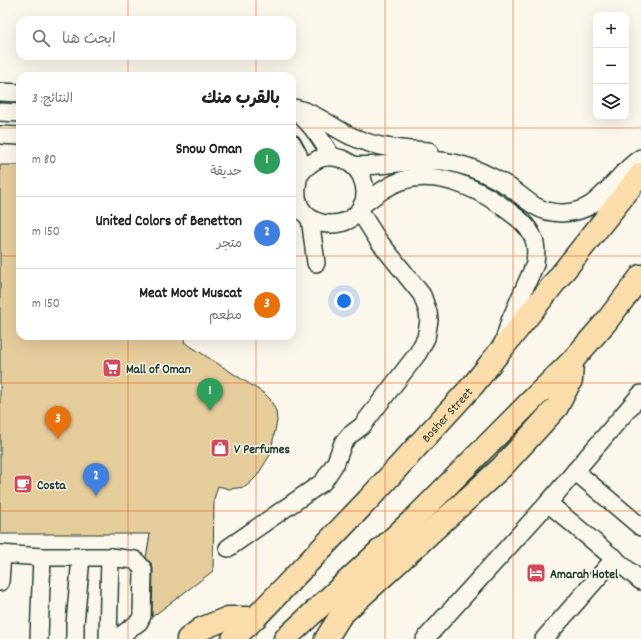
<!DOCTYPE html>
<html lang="ar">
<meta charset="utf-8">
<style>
:root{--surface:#fff;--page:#f6f6f6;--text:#202124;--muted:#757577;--line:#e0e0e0;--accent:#0b8043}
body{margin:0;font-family:Dekko,"Playpen Sans Arabic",sans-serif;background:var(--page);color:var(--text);direction:rtl}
.controls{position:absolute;right:12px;top:12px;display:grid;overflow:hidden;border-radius:8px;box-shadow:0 4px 16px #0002}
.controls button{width:36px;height:36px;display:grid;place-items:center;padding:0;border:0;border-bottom:1px solid var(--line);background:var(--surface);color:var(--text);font:20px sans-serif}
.you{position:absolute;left:344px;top:301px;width:14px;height:14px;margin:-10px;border:3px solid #fff;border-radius:50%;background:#1a73e8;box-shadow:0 0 0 6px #1a73e833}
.badge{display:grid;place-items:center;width:26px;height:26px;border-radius:50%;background:var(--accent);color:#fff;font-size:13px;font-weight:700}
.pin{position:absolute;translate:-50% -33px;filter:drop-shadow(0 1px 2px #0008)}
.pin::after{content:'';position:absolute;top:21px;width:14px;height:12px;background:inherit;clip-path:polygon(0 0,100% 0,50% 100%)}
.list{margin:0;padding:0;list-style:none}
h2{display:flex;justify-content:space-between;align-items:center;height:52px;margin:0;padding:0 16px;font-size:17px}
h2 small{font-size:13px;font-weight:400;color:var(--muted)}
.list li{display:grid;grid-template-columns:26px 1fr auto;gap:12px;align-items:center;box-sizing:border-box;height:72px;padding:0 16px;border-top:1px solid var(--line)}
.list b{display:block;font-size:15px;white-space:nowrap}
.list p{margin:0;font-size:13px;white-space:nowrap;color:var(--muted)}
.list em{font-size:13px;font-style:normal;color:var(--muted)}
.icon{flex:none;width:22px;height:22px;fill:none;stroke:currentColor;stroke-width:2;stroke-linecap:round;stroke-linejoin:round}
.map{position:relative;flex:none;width:641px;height:639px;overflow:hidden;direction:ltr}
.search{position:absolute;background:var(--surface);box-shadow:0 4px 16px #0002;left:16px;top:16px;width:280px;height:44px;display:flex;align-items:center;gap:10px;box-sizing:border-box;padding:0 14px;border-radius:12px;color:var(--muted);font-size:15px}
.panel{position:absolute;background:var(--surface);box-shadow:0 4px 16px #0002;left:16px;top:72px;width:280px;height:268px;border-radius:12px;direction:rtl}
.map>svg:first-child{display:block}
.building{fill:#e5cc9b;stroke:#1f3d34}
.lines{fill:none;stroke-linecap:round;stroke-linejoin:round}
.minor-casing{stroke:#1f3d34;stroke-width:20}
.major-casing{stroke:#1f3d34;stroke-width:25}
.highway-casing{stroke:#1f3d34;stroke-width:25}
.minor{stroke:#fbf7ec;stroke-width:17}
.major{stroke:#fbddab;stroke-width:22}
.highway{stroke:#fbddab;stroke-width:22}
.grid{fill:none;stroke:#e8590c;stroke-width:1;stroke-opacity:0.55}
.labels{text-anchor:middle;stroke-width:3;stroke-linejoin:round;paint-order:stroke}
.poi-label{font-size:13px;font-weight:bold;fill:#1f3d34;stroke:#fbf7ec;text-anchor:start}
.street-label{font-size:13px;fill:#1f3d34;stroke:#fbf7ec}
</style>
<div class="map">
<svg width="641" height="639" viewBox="0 0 641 639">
<rect width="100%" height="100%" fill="#fbf7ec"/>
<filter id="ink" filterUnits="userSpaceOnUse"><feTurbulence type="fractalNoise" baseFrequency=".025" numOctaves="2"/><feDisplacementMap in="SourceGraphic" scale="8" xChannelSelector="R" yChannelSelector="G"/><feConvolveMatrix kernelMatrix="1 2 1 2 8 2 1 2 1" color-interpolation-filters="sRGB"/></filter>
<g filter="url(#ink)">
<path class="building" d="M0 165H20V336H185L184 342 265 394 270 399 276 411 277 421 270 455 257 476 250 483 245 487 229 489 218 486 214 499 213 571 152 617 153 569 151 563 146 558 150 534H0Z"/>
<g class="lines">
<defs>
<g id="minor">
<path d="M0 92 20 93"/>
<path d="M292 108C313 110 334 129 353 137 377 148 403 150 429 151"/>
<path d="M0 112 20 113"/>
<path d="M296 112C311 123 322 140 331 156"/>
<path d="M0 135 20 136"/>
<path d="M292 143 298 154 302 171"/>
<path d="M352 165C388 169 423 154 458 164 475 168 493 177 508 186 517 192 525 200 535 206 552 216 576 215 592 204 610 191 622 170 641 158"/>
<path d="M292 186C298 179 301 170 309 165 328 148 358 159 364 184 376 236 285 240 298 180"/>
<path d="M362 205C378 193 393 181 413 178 447 173 485 192 511 213 519 219 527 225 532 235 537 244 536 254 535 264L510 321 503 344"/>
<path d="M310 218 316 263"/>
<path d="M575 471 641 527"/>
<path d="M548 503 641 581"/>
<path d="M228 548 323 482 336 462 343 443 350 435 362 426 418 353 426 338 429 320 428 312 422 295 378 240 359 210"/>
<path d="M0 554 42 557H110L126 559 135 560 143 569 142 616 139 622 116 639"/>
<path d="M0 582 2 554"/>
<path d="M39 639 42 557"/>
<path d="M75 639V624L81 557"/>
<path d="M108 639 110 557"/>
<path d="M425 639 548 503 641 394"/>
<path d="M544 639 615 558"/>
</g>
<g id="major">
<path id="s1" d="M233 639 255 618 368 500 474 384 641 174"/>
<path d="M285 639 416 517 535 397 572 361 606 322 641 276"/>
</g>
<g id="highway">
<path d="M188 639 201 629 228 618H255"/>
<path d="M326 639 341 615 502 467 557 407 571 380 572 361"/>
</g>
</defs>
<use href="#minor" class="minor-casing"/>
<use href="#major" class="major-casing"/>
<use href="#highway" class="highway-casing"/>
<use href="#minor" class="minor"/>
<use href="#major" class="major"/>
<use href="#highway" class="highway"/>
</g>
</g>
<path class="grid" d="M128 0V20M256 0V20M385 0V639M513 0V639M128 56V76M256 56V76M0 128H20M292 128H641M0 256H20M292 256H641M128 336V639M256 336V639M0 383H641M0 511H641"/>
<defs>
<symbol id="supermarket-square" viewBox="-11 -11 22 22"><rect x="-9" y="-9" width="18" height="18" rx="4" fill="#d1495b" stroke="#fbf7ec"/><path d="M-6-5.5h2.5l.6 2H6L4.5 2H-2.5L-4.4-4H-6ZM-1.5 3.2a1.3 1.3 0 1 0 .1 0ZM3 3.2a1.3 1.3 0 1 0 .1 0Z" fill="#fff"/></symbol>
<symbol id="shop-square" viewBox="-11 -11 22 22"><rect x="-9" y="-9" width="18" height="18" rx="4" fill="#d1495b" stroke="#fbf7ec"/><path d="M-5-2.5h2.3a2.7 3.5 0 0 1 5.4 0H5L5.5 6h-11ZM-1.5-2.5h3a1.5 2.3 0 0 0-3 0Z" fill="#fff"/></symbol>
<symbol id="cafe-square" viewBox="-11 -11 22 22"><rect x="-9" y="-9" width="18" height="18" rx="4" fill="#d1495b" stroke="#fbf7ec"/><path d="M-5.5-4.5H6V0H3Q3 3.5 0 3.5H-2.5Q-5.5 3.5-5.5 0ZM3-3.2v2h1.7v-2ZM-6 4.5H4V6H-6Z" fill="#fff"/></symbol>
<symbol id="hotel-square" viewBox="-11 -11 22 22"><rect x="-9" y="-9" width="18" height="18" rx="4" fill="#d1495b" stroke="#fbf7ec"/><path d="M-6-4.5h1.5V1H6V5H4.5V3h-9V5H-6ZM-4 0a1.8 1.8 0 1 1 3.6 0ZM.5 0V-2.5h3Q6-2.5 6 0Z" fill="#fff"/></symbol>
</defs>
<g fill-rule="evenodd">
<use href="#supermarket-square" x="101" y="357" width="22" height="22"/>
<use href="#shop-square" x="209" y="437" width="22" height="22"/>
<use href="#cafe-square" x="12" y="473" width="22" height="22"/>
<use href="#hotel-square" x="525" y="562" width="22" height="22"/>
</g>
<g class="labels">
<g class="poi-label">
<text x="126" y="373">Mall of Oman</text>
<text x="234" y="453">V Perfumes</text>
<text x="37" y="489">Costa</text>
<text x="550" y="578">Amarah Hotel</text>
</g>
<g class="street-label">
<text dy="5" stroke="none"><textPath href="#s1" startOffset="310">Bosher Street</textPath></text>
</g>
</g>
</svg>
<div class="controls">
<button>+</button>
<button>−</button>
<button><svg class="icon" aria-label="layers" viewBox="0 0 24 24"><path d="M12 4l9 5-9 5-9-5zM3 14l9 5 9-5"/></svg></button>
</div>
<div class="you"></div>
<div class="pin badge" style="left:210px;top:411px;background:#2e9e5b">1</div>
<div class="pin badge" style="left:96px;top:496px;background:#3f7fe0">2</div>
<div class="pin badge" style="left:58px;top:439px;background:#e8710a">3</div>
<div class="search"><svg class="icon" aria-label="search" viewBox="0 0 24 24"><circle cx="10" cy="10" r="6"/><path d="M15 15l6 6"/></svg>ابحث هنا</div>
<section class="panel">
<h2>بالقرب منك<small>النتائج: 3</small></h2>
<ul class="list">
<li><span class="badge" style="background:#2e9e5b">1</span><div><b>Snow Oman</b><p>حديقة</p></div><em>80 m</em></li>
<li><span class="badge" style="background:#3f7fe0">2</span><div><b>United Colors of Benetton</b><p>متجر</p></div><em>150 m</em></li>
<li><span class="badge" style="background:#e8710a">3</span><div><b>Meat Moot Muscat</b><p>مطعم</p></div><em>150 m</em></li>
</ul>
</section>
</div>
